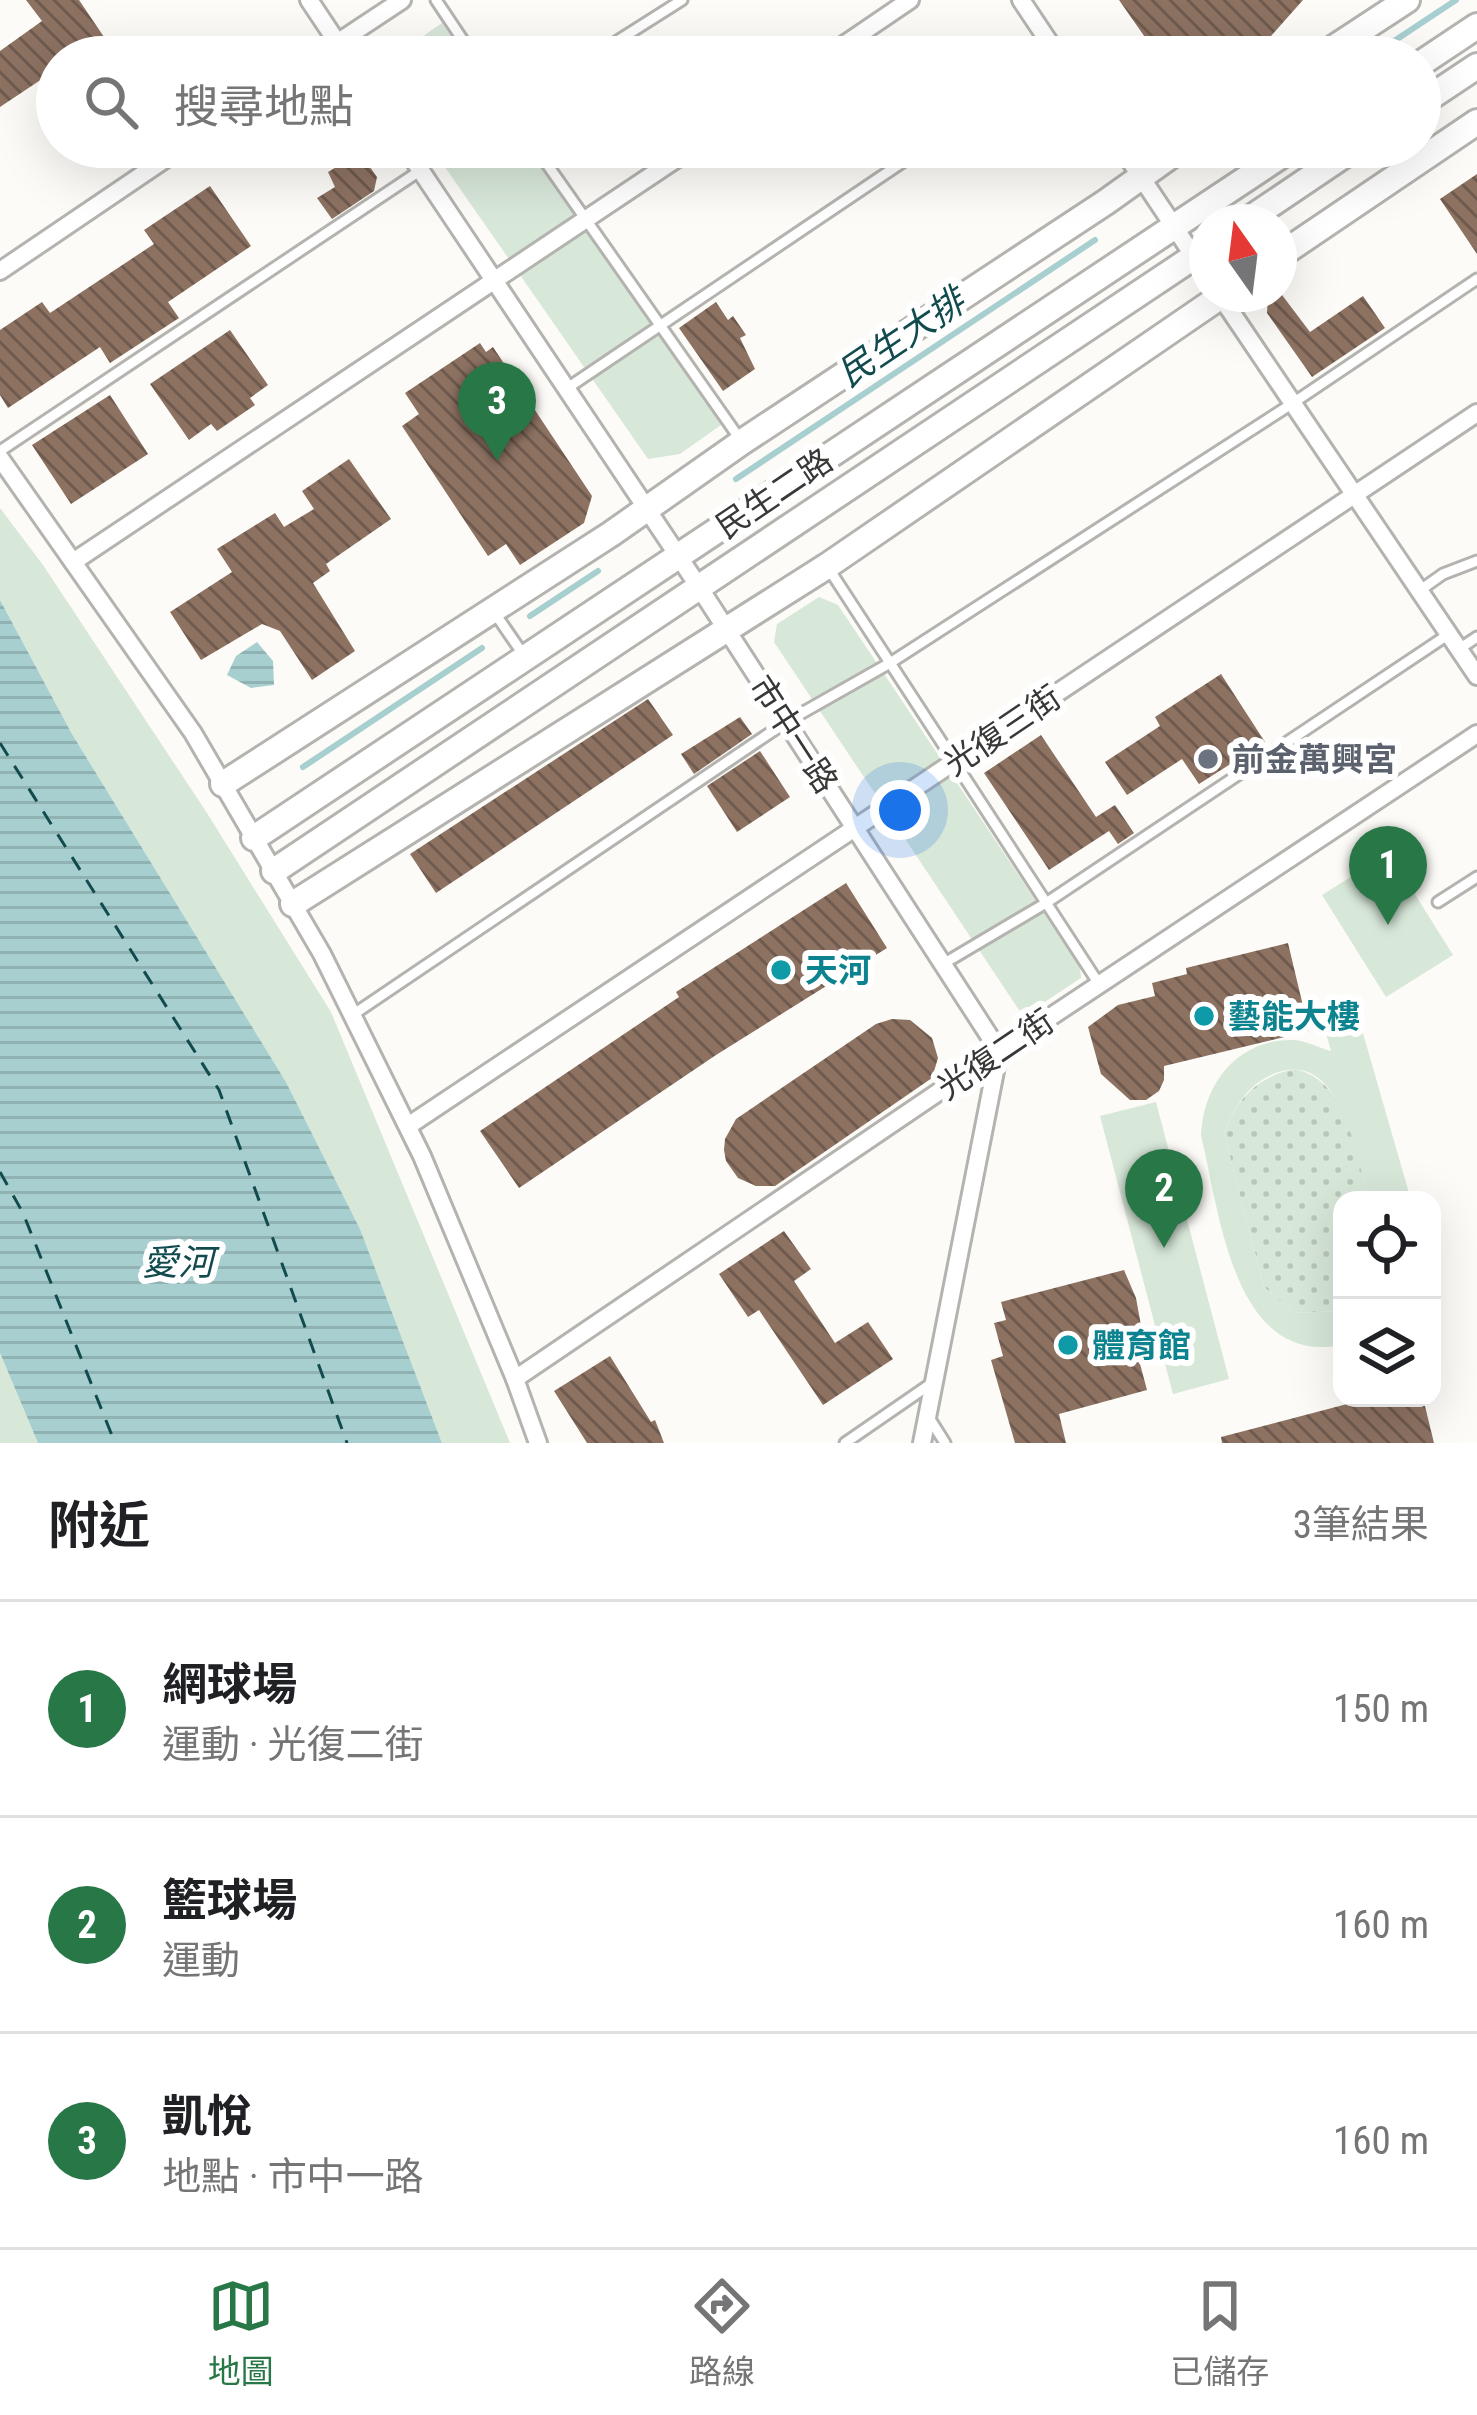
<!DOCTYPE html>
<html lang="zh-TW">
<meta charset="utf-8">
<style>
:root{--surface:#fff;--page:#f6f6f6;--text:#202124;--muted:#757577;--line:#e0e0e0;--accent:#287747}
body{margin:0;font-family:"Roboto Condensed","Noto Sans TC",sans-serif;background:var(--page);color:var(--text)}
.controls{position:absolute;right:36px;bottom:36px;display:grid;overflow:hidden;border-radius:24px;box-shadow:0 12px 48px #0002}
.controls button{width:108px;height:108px;display:grid;place-items:center;padding:0;border:0;border-bottom:3px solid var(--line);background:var(--surface);color:var(--text);font:60px sans-serif}
.compass{position:absolute;left:1189px;top:204px;width:108px;height:108px;border-radius:50%;background:var(--surface);box-shadow:0 12px 48px #0002;rotate:346deg}
.you{position:absolute;left:900px;top:810px;width:42px;height:42px;margin:-30px;border:9px solid #fff;border-radius:50%;background:#1a73e8;box-shadow:0 0 0 18px #1a73e833}
.badge{display:grid;place-items:center;width:78px;height:78px;border-radius:50%;background:var(--accent);color:#fff;font-size:39px;font-weight:700}
.pin{position:absolute;translate:-50% -99px;filter:drop-shadow(0 3px 6px #0008)}
.pin::after{content:'';position:absolute;top:63px;width:42px;height:36px;background:inherit;clip-path:polygon(0 0,100% 0,50% 100%)}
.list{margin:0;padding:0;list-style:none}
h2{display:flex;justify-content:space-between;align-items:center;height:156px;margin:0;padding:0 48px;font-size:51px}
h2 small{font-size:39px;font-weight:400;color:var(--muted)}
.list li{display:grid;grid-template-columns:78px 1fr auto;gap:36px;align-items:center;box-sizing:border-box;height:216px;padding:0 48px;border-top:3px solid var(--line)}
.list b{display:block;font-size:45px;white-space:nowrap}
.list p{margin:0;font-size:39px;white-space:nowrap;color:var(--muted)}
.list em{font-size:39px;font-style:normal;color:var(--muted)}
.icon{flex:none;width:66px;height:66px;fill:none;stroke:currentColor;stroke-width:2;stroke-linecap:round;stroke-linejoin:round}
.map{position:relative;flex:none;width:1477px;height:1443px;overflow:hidden}
.search{position:absolute;background:var(--surface);box-shadow:0 12px 48px #0002;left:36px;right:36px;top:36px;height:132px;display:flex;align-items:center;gap:30px;box-sizing:border-box;padding:0 42px;border-radius:66px;color:var(--muted);font-size:45px}
.sheet{height:804px;background:var(--surface)}
nav{display:flex;justify-content:space-around;align-items:center;box-sizing:border-box;height:168px;border-top:3px solid var(--line);background:var(--surface);font-size:33px;color:var(--muted)}
nav a{display:grid;justify-items:center;gap:6px}
nav .on{color:var(--accent)}
.map>svg:first-child{display:block}
.grass{fill:url(#grass-dots)}
.park{fill:#d7e7d8}
.water{fill:url(#water-rules)}
.lines{fill:none;stroke-linecap:round;stroke-linejoin:round}
.stream{stroke:#a8cfd0;stroke-width:6}
.ferry{stroke:#124b4e;stroke-width:3;stroke-dasharray:15 12;stroke-linecap:butt}
.building{fill:url(#building-back-hatch)}
.lane-casing{stroke:#b4b3af;stroke-width:15}
.street-casing{stroke:#b4b3af;stroke-width:22}
.secondary-casing{stroke:#b4b3af;stroke-width:30}
.lane{stroke:#fff;stroke-width:9}
.street{stroke:#fff;stroke-width:16}
.secondary{stroke:#fff;stroke-width:24}
.worship-dot{fill:#6b7280;stroke:#fff;stroke-width:4.5}
.culture-dot{fill:#0f9aa8;stroke:#fff;stroke-width:4.5}
.labels{text-anchor:middle;stroke-width:12;stroke-linejoin:round;paint-order:stroke}
.street-label{font-size:33px;fill:#383836;stroke:#fff}
.worship-label{font-size:33px;font-weight:bold;fill:#5b616d;stroke:#fff;text-anchor:start}
.culture-label{font-size:33px;font-weight:bold;fill:#0d838f;stroke:#fff;text-anchor:start}
.water-label{font-size:36px;font-style:italic;fill:#124b4e;stroke:#fff}
</style>
<div class="map">
<svg width="1477" height="1443" viewBox="0 0 1477 1443">
<defs>
<pattern id="grass-dots" width="8" height="8" patternUnits="userSpaceOnUse" patternTransform="scale(3)"><rect width="8" height="8" fill="#d7e7d8"/><path d="M2 2h.1M6 6h.1" fill="none" stroke="#b9c7ba" stroke-width="1.8" stroke-linecap="round"/></pattern>
<pattern id="water-rules" width="6" height="5" patternUnits="userSpaceOnUse" patternTransform="scale(3)"><rect width="6" height="5" fill="#a8cfd0"/><path d="M0 2.5h6" fill="none" stroke="#91b2b3"/></pattern>
<pattern id="building-back-hatch" width="6" height="6" patternUnits="userSpaceOnUse" patternTransform="scale(3)"><rect width="6" height="6" fill="#8d7262"/><path d="M-1 5l2 2M0 0l6 6M5-1l2 2" fill="none" stroke="#6e5a4e"/></pattern>
</defs>
<rect width="100%" height="100%" fill="#fdfbf7"/>
<path class="grass" d="M1295 1069C1350 1082 1356 1154 1369 1200H1342V1311L1294 1313 1264 1287 1224 1134C1236 1099 1258 1076 1295 1069Z"/>
<g class="park">
<path d="M442 23 465 57H393Z"/>
<path d="M431 147H528L721 425 680 454 648 459Z"/>
<path d="M0 508 43 565 207 813 331 1012 510 1443H442L360 1229 286 1082 72 734 0 600Z"/>
<path d="M819 597 838 605 1080 967 1081 978 1031 1011 1019 1010 774 642 777 624Z"/>
<path d="M1389 853 1453 955 1386 997 1322 895Z"/>
<path d="M1354 1002 1411 1200H1369C1356 1155 1340 1041 1269 1076 1246 1087 1232 1111 1224 1134L1264 1287 1294 1313 1342 1311V1345C1232 1367 1220 1210 1201 1136 1203 1083 1238 1038 1295 1040 1306 1041 1320 1048 1331 1051L1320 1011Z"/>
<path d="M1156 1102 1229 1379 1173 1394 1100 1116Z"/>
<path d="M0 1353 38 1443H0Z"/>
</g>
<g class="water">
<path d="M0 600 72 734 286 1082 360 1229 442 1443H38L0 1353Z"/>
<path d="M257 642 273 661 274 685 251 688 227 675 236 656Z"/>
</g>
<g class="lines">
<g class="stream">
<path d="M1370 57 1456 0"/>
<path d="M736 479 1095 240"/>
<path d="M530 616 598 571"/>
<path d="M303 767 482 648"/>
</g>
<g class="ferry">
<path d="M0 743 219 1090 347 1443"/>
<path d="M0 1172 23 1213 115 1443"/>
</g>
</g>
<g class="building">
<path d="M26 0H79L104 37 75 57H57V69L0 107V51L42 21Z"/>
<path d="M1119 0H1303L1271 36 1240 57H1130L1149 43Z"/>
<path d="M360 153 377 177 374 191 332 219 317 198 335 187 328 172Z"/>
<path d="M1477 174V254L1440 199Z"/>
<path d="M210 186 251 246 168 302 179 318 110 363 100 347 8 408 0 395V330L42 302 50 313 154 244 144 230Z"/>
<path d="M1279 291 1310 332 1363 296 1385 328 1312 377 1267 313 1268 297Z"/>
<path d="M716 302 728 320 733 316 746 335 740 338 755 369 723 391 679 328Z"/>
<path d="M230 330 268 385 250 398 255 405 217 431 211 424 189 440 150 384Z"/>
<path d="M480 343 486 352 493 347 592 496 584 523 520 565 506 544 488 556 402 426 419 414 405 393Z"/>
<path d="M110 395 148 454 71 504 32 445Z"/>
<path d="M349 459 391 519 326 564 330 571 313 583 355 651 312 680 280 631 262 624 201 660 170 612 232 572 217 549 275 513 284 527 314 509 302 491Z"/>
<path d="M1221 674 1265 742 1199 784 1182 759 1127 795 1105 762 1160 726 1155 717Z"/>
<path d="M648 699 673 735 436 893 410 854Z"/>
<path d="M740 717 752 734 694 774 681 754Z"/>
<path d="M1041 735 1096 817 1115 805 1134 833 1118 844 1109 831 1049 870 984 773Z"/>
<path d="M760 751 790 797 737 832 707 786Z"/>
<path d="M846 883 887 948 716 1055 519 1188 480 1131 679 997 676 992Z"/>
<path d="M1288 943 1309 1031 1164 1066V1080L1159 1091 1146 1100H1130L1101 1074 1088 1027 1118 1005 1155 996 1152 983 1187 974 1186 968Z"/>
<path d="M892 1019 910 1020 932 1038 938 1058 932 1078 775 1186H756L738 1178 726 1161 724 1150 725 1139 736 1119 876 1024Z"/>
<path d="M784 1231 811 1269 794 1281 835 1343 868 1322 893 1359 823 1405 759 1310 748 1317 719 1274Z"/>
<path d="M1124 1270 1136 1298 1142 1331 1132 1334 1147 1390 1059 1414 1066 1443H1015L991 1360 1003 1356 994 1323 1006 1320 1001 1302Z"/>
<path d="M610 1356 651 1422 655 1420 664 1443H587L554 1391Z"/>
<path d="M1370 1398H1423L1434 1443H1222L1221 1437Z"/>
</g>
<g class="lines">
<defs>
<g id="lane">
<path d="M436 0 474 57"/>
<path d="M592 57 682 0"/>
<path d="M535 147 742 442"/>
<path d="M419 167 449 147"/>
<path d="M566 389 925 147"/>
<path d="M0 451 421 170"/>
<path d="M827 566 1099 984"/>
<path d="M1419 591 1443 574 1477 561"/>
<path d="M494 612 525 657"/>
<path d="M1459 649 1477 637"/>
<path d="M1438 902 1477 877"/>
<path d="M943 964 1046 903 1449 634"/>
<path d="M351 1016 786 722 890 663 1290 405 1477 279"/>
<path d="M928 1416 945 1443"/>
<path d="M845 1443 932 1383"/>
</g>
<g id="street">
<path d="M309 0 347 57"/>
<path d="M1021 0 1059 57"/>
<path d="M316 57 402 0"/>
<path d="M826 57 910 0"/>
<path d="M405 147 699 587 999 1051 922 1443"/>
<path d="M1121 147 1207 276"/>
<path d="M0 271 183 147"/>
<path d="M1219 294 1477 676"/>
<path d="M0 458 193 733 322 954 422 1156 515 1379 538 1443"/>
<path d="M73 562 694 147"/>
<path d="M408 1126 1477 413"/>
<path d="M515 1379 999 1051 1477 734"/>
</g>
<g id="secondary">
<path d="M1320 57 1407 0"/>
<path d="M1420 64 1477 26"/>
<path d="M1420 104 1477 66"/>
<path d="M1245 222 1356 147"/>
<path d="M1279 256 1477 122"/>
<path d="M223 784 611 534 742 442 1106 202 1183 147"/>
<path d="M254 838 1294 147"/>
<path d="M274 871 1207 248"/>
<path d="M293 904 827 566 1224 294"/>
</g>
</defs>
<use href="#lane" class="lane-casing"/>
<use href="#street" class="street-casing"/>
<use href="#secondary" class="secondary-casing"/>
<use href="#lane" class="lane"/>
<use href="#street" class="street"/>
<use href="#secondary" class="secondary"/>
</g>
<circle class="worship-dot" cx="1208" cy="759" r="12"/>
<g class="culture-dot">
<circle cx="781" cy="970" r="12"/>
<circle cx="1204" cy="1016" r="12"/>
<circle cx="1068" cy="1345" r="12"/>
</g>
<g class="labels">
<g class="street-label">
<text transform="translate(774 493) rotate(-34)" y="12">民生二路</text>
<text transform="translate(1002 730) rotate(-34)" y="12">光復三街</text>
<text transform="translate(794 734) rotate(57)" y="12">市中一路</text>
<text transform="translate(995 1054) rotate(-34)" y="12">光復二街</text>
</g>
<g class="worship-label">
<text x="1232" y="771">前金萬興宮</text>
</g>
<g class="culture-label">
<text x="805" y="982">天河</text>
<text x="1228" y="1028">藝能大樓</text>
<text x="1092" y="1357">體育館</text>
</g>
<g class="water-label">
<text transform="translate(901 337) rotate(-34)" y="13">民生大排</text>
<text x="178" y="1275">愛河</text>
</g>
</g>
</svg>
<div class="controls">
<button><svg class="icon" aria-label="locate" viewBox="0 0 24 24"><circle cx="12" cy="12" r="6"/><path d="M12 2v4M12 18v4M2 12h4M18 12h4"/></svg></button>
<button><svg class="icon" aria-label="layers" viewBox="0 0 24 24"><path d="M12 4l9 5-9 5-9-5zM3 14l9 5 9-5"/></svg></button>
</div>
<svg class="compass" viewBox="-18 -18 36 36"><path d="M0-13l5 13h-10z" fill="#e53935"/><path d="M0 13l5-13h-10z" fill="#757577"/></svg>
<div class="you"></div>
<div class="pin badge" style="left:1388px;top:925px">1</div>
<div class="pin badge" style="left:1164px;top:1248px">2</div>
<div class="pin badge" style="left:497px;top:461px">3</div>
<div class="search"><svg class="icon" aria-label="search" viewBox="0 0 24 24"><circle cx="10" cy="10" r="6"/><path d="M15 15l6 6"/></svg>搜尋地點</div>
</div>
<section class="sheet">
<h2>附近<small>3筆結果</small></h2>
<ul class="list">
<li><span class="badge">1</span><div><b>網球場</b><p>運動 · 光復二街</p></div><em>150 m</em></li>
<li><span class="badge">2</span><div><b>籃球場</b><p>運動</p></div><em>160 m</em></li>
<li><span class="badge">3</span><div><b>凱悅</b><p>地點 · 市中一路</p></div><em>160 m</em></li>
</ul>
</section>
<nav>
<a class="on"><svg class="icon" aria-label="map" viewBox="0 0 24 24"><path d="M3 6l6-2 6 2 6-2v14l-6 2-6-2-6 2zM9 4v14M15 6v14"/></svg>地圖</a>
<a><svg class="icon" aria-label="directions" viewBox="0 0 24 24"><path d="M12 3l9 9-9 9-9-9zM9 14v-3h6M13 9l2 2-2 2"/></svg>路線</a>
<a><svg class="icon" aria-label="saved" viewBox="0 0 24 24"><path d="M7 4h10v16l-5-4-5 4z"/></svg>已儲存</a>
</nav>
